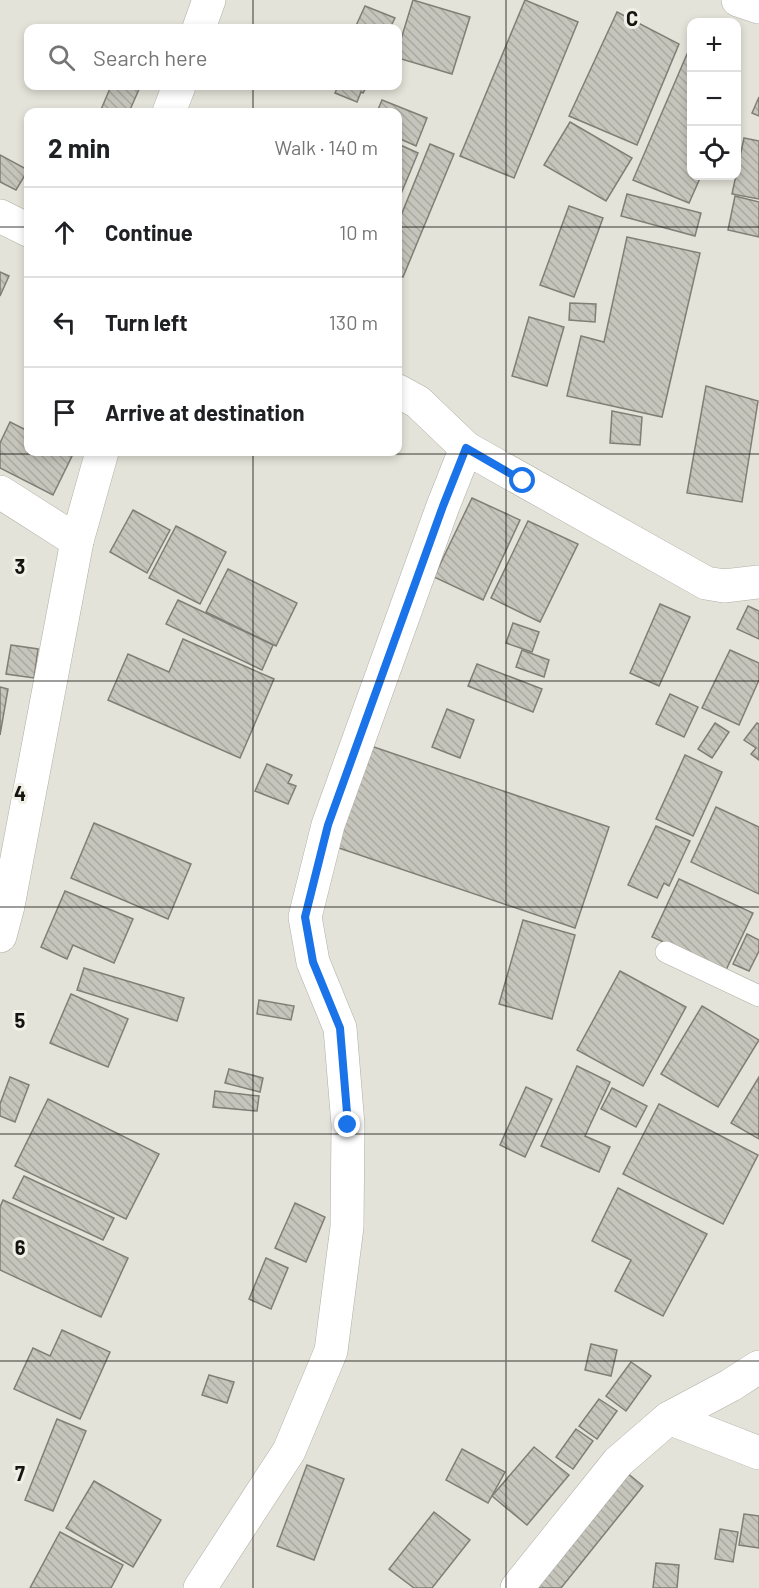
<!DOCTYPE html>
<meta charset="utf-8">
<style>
:root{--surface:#fff;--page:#f2f2f2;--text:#202124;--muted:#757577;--line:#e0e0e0}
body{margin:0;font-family:Barlow,sans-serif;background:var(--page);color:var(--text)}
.controls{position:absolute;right:18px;top:18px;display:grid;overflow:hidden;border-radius:12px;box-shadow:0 3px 9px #0003}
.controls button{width:54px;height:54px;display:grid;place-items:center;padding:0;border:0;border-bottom:2px solid var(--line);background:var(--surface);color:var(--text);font:30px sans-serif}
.stop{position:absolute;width:18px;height:18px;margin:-14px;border:4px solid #1a73e8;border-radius:50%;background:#fff}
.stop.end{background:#1a73e8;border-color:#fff;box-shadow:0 2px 6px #0008}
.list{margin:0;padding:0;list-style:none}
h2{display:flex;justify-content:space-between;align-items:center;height:78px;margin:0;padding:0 24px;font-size:26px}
h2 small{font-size:20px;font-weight:400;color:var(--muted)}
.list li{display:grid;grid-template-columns:39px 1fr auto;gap:18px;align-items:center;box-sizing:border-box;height:90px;padding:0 24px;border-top:2px solid var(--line)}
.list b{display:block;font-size:22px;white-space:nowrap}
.list em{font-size:20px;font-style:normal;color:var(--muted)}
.icon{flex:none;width:33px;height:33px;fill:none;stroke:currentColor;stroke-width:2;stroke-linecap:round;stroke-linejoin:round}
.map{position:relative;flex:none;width:759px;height:1588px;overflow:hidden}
.search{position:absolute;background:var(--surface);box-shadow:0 3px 9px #0003;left:24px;top:24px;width:378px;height:66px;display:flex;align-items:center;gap:15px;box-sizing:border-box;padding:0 21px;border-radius:12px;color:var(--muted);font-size:22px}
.panel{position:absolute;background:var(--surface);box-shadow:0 3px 9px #0003;left:24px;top:108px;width:378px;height:348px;border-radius:12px}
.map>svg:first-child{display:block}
.building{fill:url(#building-back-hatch);stroke:#807f76;stroke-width:1.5}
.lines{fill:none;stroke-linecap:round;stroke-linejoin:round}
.service-casing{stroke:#b0afa6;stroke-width:22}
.minor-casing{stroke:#b0afa6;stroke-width:34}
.service{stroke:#fff;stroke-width:21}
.minor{stroke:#fff;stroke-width:33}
.route{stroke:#1a73e8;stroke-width:8}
.grid{fill:none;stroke:#151411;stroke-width:1.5;stroke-opacity:0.55}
.grid-label{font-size:20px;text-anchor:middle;font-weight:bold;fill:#151411;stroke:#f1f0e6;stroke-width:6;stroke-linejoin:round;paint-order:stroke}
</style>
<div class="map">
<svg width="759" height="1588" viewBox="0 0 759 1588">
<defs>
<pattern id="building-back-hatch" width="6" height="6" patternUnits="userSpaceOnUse" patternTransform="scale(1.5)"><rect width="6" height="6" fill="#c6c5bc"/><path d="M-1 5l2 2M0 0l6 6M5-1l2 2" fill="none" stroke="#a9a8a1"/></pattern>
</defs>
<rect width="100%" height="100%" fill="#e4e3d9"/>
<g class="building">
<path d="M413 0 470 17 452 74 398 58V49Z"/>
<path d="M525 0 578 22 514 178 460 156Z"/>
<path d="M365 6 395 18 390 28H355Z"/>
<path d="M617 12 679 44 637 145 569 116Z"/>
<path d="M687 54 692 57V176H701L689 203 633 180Z"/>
<path d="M111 86 140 87 129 112H100Z"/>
<path d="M338 86H367L363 93 361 92 357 102 335 93Z"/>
<path d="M759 97V116L752 113Z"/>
<path d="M382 100 427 118 416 146 398 138V112H377Z"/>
<path d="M570 122 632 158 606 201 544 165Z"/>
<path d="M744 138 759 141V199L732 194Z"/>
<path d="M398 144 418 153 398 201Z"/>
<path d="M430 144 454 154 403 277 398 275V223Z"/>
<path d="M0 155 28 170 16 190 0 182Z"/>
<path d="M627 194 701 213 695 236 621 216Z"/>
<path d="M735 196 759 202V237L728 230Z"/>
<path d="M569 206 603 218 574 297 540 285Z"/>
<path d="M627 237 700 253 662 417 567 396 581 336 604 342Z"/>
<path d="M0 272 9 276 0 296Z"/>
<path d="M570 303 596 304 595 322 569 320Z"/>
<path d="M529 317 564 327 547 386 512 376Z"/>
<path d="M706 386 758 401 742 502 687 493Z"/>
<path d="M612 411 642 417 640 445 610 443Z"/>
<path d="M10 422 28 431V452H69L73 454 53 495 0 468V443Z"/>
<path d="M472 498 520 520 483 600 434 577Z"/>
<path d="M133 510 170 530 147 573 110 552Z"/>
<path d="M528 521 578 544 540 622 491 598Z"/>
<path d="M176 526 226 552 200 604 149 578Z"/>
<path d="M228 569 297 603 276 646 206 612Z"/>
<path d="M178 600 273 645 262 670 166 624Z"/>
<path d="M660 604 690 617 659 686 630 673Z"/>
<path d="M748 606 759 611V639L737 629Z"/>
<path d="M513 623 539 632 532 652 506 643Z"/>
<path d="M183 639 274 679 240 758 108 700 128 654 169 672Z"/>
<path d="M11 645 38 649 34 678 6 674Z"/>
<path d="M522 650 549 660 544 677 516 667Z"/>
<path d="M730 650 759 663V680L739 725 702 708Z"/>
<path d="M477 664 542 689 533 712 468 686Z"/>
<path d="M0 687 8 689 0 735Z"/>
<path d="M670 694 698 707 684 737 656 724Z"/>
<path d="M447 709 474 720 460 758 432 747Z"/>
<path d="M715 723 729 732 712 758 698 749Z"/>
<path d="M757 723 759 724V760L751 754 756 748 744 740Z"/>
<path d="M368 745 609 827 575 928 333 846Z"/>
<path d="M685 755 722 772 693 836 656 819Z"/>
<path d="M267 764 292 775 288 783 296 786 288 804 255 791Z"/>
<path d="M716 807 759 827V894L691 862Z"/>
<path d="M94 823 191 864 168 919 71 878Z"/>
<path d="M656 826 690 841 669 886 664 883 657 898 628 885Z"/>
<path d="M679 879 753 913 726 970 652 937Z"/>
<path d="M65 891 133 919 114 963 73 945 67 959 41 947Z"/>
<path d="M523 920 575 935 552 1019 499 1004Z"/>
<path d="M747 934 759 940V951L749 971 733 964Z"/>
<path d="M84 968 184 998 177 1021 77 990Z"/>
<path d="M620 971 686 1007 643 1086 577 1050Z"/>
<path d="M71 994 128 1019 108 1067 50 1043Z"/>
<path d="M259 1000 294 1006 291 1020 257 1014Z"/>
<path d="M702 1006 759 1040 718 1107 661 1074Z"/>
<path d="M577 1066 610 1082 585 1136 610 1147 599 1172 541 1146Z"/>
<path d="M229 1069 263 1078 260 1092 225 1083Z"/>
<path d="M10 1077 29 1085 15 1122 0 1116V1104Z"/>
<path d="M759 1077V1139L731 1123Z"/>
<path d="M526 1087 552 1099 525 1157 500 1145Z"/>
<path d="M612 1088 647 1106 636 1127 601 1109Z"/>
<path d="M215 1091 259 1096 257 1111 213 1107Z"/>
<path d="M48 1099 159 1154 126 1219 15 1166Z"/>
<path d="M659 1104 758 1155 723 1224 623 1174Z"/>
<path d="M24 1176 114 1218 103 1240 13 1198Z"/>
<path d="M618 1188 707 1234 663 1316 615 1291 631 1260 592 1241Z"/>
<path d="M3 1200 128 1258 101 1317 0 1270V1207Z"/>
<path d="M295 1203 325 1217 306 1262 275 1248Z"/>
<path d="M266 1258 288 1268 271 1309 249 1299Z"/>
<path d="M62 1330 110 1352 80 1419 14 1389 33 1348 50 1356Z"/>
<path d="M591 1344 617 1350 611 1376 585 1370Z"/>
<path d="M631 1362 651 1376 626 1411 606 1396Z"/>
<path d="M209 1375 234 1382 227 1403 202 1395Z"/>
<path d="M599 1399 617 1411 597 1439 579 1426Z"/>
<path d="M57 1419 86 1431 53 1511 25 1500Z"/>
<path d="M576 1429 593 1441 573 1469 556 1457Z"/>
<path d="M534 1447 569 1475 527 1525 492 1496Z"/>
<path d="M462 1449 505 1472 488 1503 446 1480Z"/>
<path d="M307 1465 344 1479 314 1560 277 1546Z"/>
<path d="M620 1467 643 1486 561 1588H523Z"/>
<path d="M94 1481 161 1520 133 1567 66 1528Z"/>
<path d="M434 1512 470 1540 432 1588H414L389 1569Z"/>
<path d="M744 1514 759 1516V1548L739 1545Z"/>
<path d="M720 1529 738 1532 733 1562 715 1559Z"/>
<path d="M60 1532 123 1565 111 1588H30Z"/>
<path d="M656 1563 679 1565 677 1588H653Z"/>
</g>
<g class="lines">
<defs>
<path id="service" d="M666 952 759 996"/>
<g id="minor">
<path d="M738 0 759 7"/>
<path d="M199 28 209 0"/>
<path d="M169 112 179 86"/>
<path d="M0 216 28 230"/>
<path d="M398 391 418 402 466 448 706 583 724 586 759 582"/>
<path d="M0 492 77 541"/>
<path d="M0 936 8 906 77 541 102 452"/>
<path d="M669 1418 759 1453"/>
<path d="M200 1588 289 1451 331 1351 347 1227 348 1125 340 1028 313 962 305 917 328 825 443 506 466 448"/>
<path d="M517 1588 618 1462 669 1418 731 1385 759 1367"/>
</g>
</defs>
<use href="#service" class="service-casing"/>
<use href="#minor" class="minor-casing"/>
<use href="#service" class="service"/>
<use href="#minor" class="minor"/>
</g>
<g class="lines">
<path class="route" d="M348 1125 340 1028 313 962 305 917 328 825 443 506 466 448 523 481"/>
</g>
<path class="grid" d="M253 0V28M506 0V1588M253 86V112M0 227H28M398 227H759M253 452V1588M0 454H759M0 681H759M0 907H759M0 1134H759M0 1361H759"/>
<g class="grid-label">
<text x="632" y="26">C</text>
<text x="20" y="574">3</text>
<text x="20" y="801">4</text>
<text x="20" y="1028">5</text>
<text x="20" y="1255">6</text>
<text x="20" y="1481">7</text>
</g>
</svg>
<div class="controls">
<button>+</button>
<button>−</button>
<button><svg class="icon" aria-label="locate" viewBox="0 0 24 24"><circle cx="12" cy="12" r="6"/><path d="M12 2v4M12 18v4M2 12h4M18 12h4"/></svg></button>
</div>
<div class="stop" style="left:523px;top:481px"></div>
<div class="stop end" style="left:348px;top:1125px"></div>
<div class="search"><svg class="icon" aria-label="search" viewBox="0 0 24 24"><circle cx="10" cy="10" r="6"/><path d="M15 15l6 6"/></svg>Search here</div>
<section class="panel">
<h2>2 min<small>Walk · 140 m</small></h2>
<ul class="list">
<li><svg class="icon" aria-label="ahead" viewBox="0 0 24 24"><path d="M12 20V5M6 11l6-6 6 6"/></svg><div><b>Continue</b></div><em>10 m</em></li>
<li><svg class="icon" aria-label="left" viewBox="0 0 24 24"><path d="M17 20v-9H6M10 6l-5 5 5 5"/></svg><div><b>Turn left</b></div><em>130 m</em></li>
<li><svg class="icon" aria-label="arrive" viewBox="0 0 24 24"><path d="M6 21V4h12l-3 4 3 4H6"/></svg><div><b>Arrive at destination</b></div></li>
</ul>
</section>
</div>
